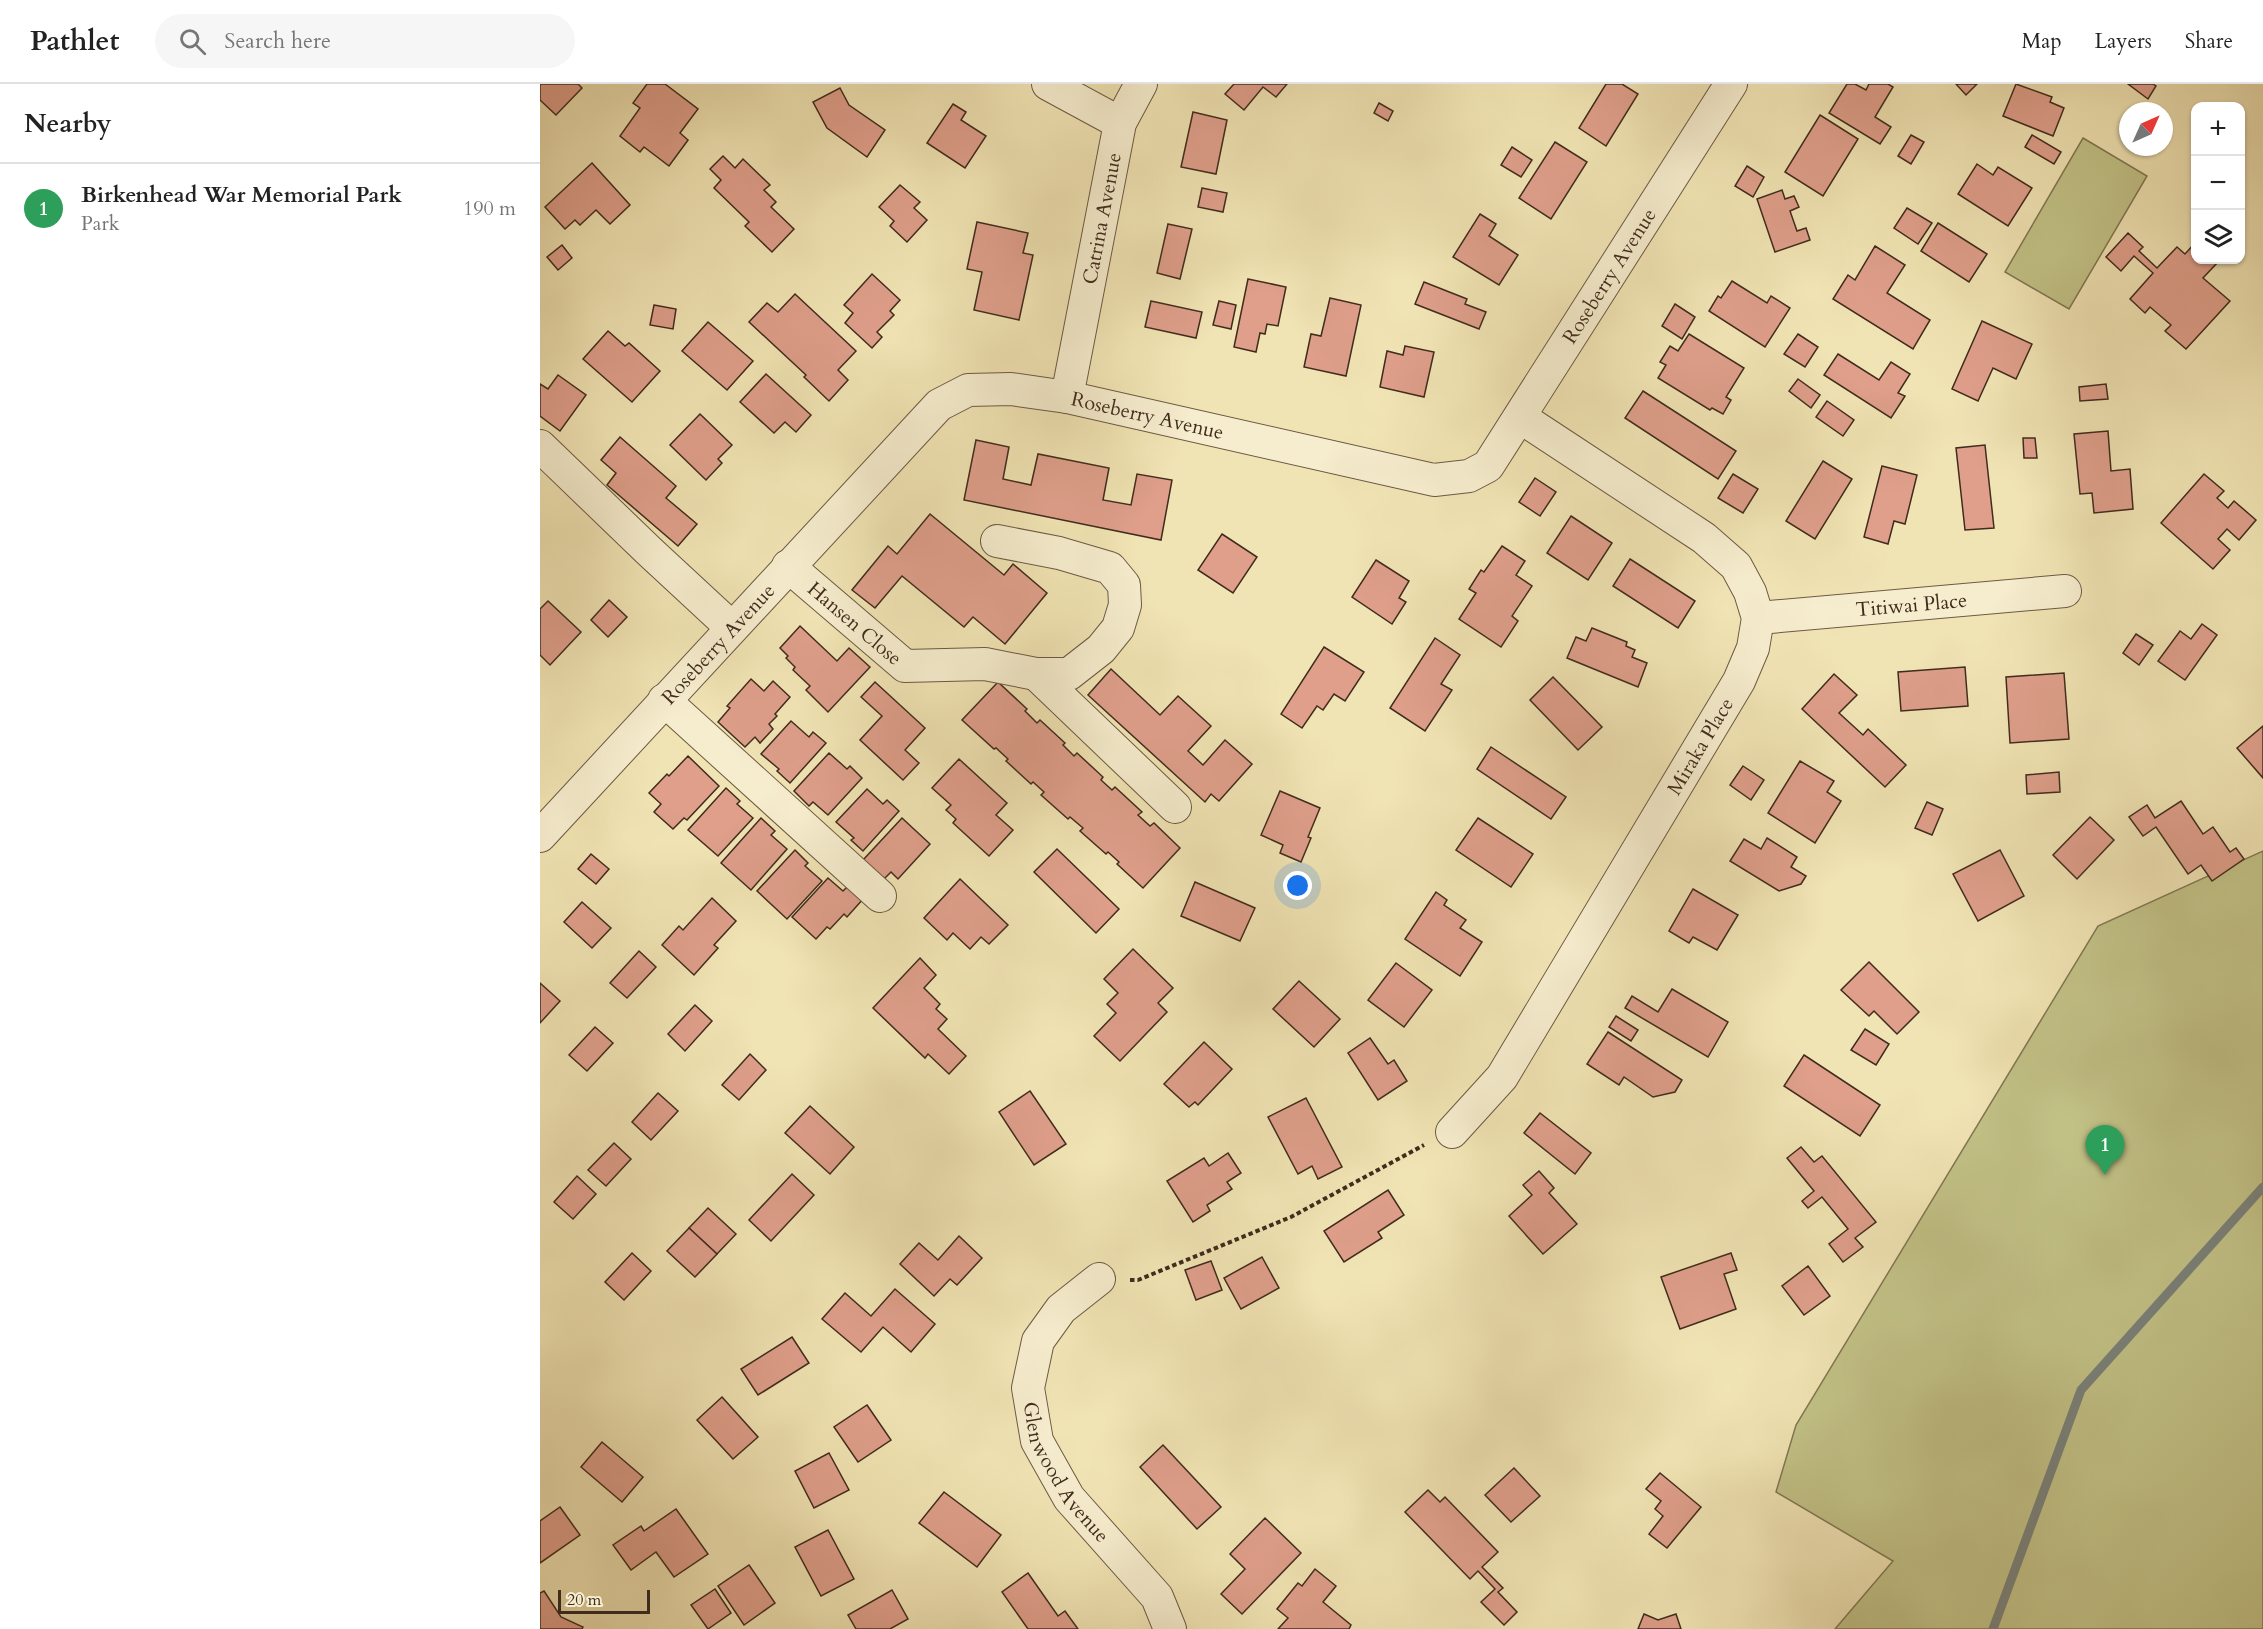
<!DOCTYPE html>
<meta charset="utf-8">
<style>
:root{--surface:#fff;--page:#f6f6f6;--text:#222;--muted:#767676;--line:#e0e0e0;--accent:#8f2418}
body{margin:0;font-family:Cardo,serif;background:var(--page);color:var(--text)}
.controls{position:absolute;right:18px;top:18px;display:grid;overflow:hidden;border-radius:12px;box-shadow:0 2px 4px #0004}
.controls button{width:54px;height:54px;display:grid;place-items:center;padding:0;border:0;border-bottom:2px solid var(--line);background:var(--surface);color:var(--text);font:30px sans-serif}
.compass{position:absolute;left:1579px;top:18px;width:54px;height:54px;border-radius:50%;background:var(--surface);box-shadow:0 2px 4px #0004;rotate:45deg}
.scale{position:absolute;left:18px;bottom:15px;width:92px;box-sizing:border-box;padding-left:6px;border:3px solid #402c1d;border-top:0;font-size:16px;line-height:21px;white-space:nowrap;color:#402c1d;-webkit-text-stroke:4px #f6edce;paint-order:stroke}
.you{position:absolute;left:758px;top:802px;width:21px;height:21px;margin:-15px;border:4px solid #fff;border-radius:50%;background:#1a73e8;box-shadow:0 0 0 9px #1a73e833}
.badge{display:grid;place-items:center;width:39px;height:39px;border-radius:50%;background:var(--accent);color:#fff;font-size:20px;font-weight:700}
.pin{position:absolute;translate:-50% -50px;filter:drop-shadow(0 2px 3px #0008)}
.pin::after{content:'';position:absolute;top:32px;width:21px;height:18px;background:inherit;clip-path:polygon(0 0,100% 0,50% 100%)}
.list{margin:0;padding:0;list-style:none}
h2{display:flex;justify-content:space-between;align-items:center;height:78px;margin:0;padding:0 24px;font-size:26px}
h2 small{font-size:20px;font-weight:400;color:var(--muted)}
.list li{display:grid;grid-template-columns:39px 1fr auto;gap:18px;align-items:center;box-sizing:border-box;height:90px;padding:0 24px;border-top:2px solid var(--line)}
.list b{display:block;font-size:22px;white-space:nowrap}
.list p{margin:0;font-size:20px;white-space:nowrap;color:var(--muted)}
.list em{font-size:20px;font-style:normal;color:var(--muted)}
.icon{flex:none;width:33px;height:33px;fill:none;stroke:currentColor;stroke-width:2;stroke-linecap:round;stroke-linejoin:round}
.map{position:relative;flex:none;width:1723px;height:1545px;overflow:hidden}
header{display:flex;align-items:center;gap:36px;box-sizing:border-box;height:84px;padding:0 30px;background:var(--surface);border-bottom:2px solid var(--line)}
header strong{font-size:28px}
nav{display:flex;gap:33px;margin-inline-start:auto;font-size:21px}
.search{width:420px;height:54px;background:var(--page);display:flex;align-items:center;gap:15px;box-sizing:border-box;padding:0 21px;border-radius:33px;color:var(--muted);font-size:22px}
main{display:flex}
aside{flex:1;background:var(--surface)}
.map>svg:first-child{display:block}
.green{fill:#c2c287;stroke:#817752;stroke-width:1.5}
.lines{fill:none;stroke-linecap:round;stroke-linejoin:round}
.stream{stroke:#7a827b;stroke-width:9}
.building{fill:#df9f8b;stroke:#402c1d;stroke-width:1.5}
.minor-casing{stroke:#6c5a43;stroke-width:34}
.path{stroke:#402c1d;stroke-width:4;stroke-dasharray:4.5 3;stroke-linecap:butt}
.minor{stroke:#f6edce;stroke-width:32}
.labels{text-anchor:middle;stroke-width:4.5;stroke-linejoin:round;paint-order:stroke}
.street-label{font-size:20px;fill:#402c1d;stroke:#f6edce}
</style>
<header>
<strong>Pathlet</strong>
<div class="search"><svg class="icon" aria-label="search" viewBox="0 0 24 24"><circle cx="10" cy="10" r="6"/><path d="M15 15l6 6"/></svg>Search here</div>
<nav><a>Map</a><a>Layers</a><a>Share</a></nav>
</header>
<main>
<aside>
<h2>Nearby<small></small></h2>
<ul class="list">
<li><span class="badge" style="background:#2e9e5b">1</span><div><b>Birkenhead War Memorial Park</b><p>Park</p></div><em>190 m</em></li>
</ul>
</aside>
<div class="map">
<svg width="1723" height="1545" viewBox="0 0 1723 1545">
<rect width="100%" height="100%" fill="#f1e4b4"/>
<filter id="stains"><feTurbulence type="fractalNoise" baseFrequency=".00333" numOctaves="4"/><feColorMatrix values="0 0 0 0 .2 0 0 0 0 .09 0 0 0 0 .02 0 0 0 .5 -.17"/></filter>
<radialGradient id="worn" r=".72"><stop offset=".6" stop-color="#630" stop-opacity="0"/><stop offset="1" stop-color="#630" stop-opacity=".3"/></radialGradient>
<g class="green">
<path d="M1543 54 1607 92 1529 225 1465 188Z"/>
<path d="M1723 767V1545H1295L1353 1477 1236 1408 1256 1341 1558 842Z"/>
</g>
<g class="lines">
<path class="stream" d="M1453 1545 1541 1306 1723 1103"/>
</g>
<g class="building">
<path d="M0 0H38L42 4 16 31 0 16Z"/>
<path d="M107 0H125L158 25 140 49 148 56 129 82 104 63 100 68 80 52 100 24 93 19Z"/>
<path d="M694 0H747L736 13 723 3 704 26 685 10Z"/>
<path d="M1066 0H1082L1098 10 1066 62 1039 44Z"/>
<path d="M1307 0H1315L1326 6 1329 0H1348L1353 3 1335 33 1351 43 1340 60 1289 29Z"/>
<path d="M1416 0H1437L1426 11Z"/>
<path d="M1476 0 1512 13 1510 18 1524 24 1513 52 1463 32Z"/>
<path d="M1588 0H1613L1616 2 1608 15Z"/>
<path d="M300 4 309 21 345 46 327 73 287 44 273 18Z"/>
<path d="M839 19 853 27 848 37 834 29Z"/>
<path d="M413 20 426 28 421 36 446 52 425 84 387 59Z"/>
<path d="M653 28 687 36 676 90 641 83Z"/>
<path d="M1280 31 1318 55 1283 112 1245 88Z"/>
<path d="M1371 51 1384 58 1371 80 1358 72Z"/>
<path d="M1492 51 1521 68 1514 80 1485 63Z"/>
<path d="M1015 58 1047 78 1011 135 979 114Z"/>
<path d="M972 63 992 76 981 93 961 81Z"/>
<path d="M183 72 195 84 203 75 230 101 224 106 236 118 231 123 254 145 232 168 205 142 209 138 174 104 181 96 170 85Z"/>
<path d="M52 79 90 121 70 140 56 126 40 141 35 136 25 145 5 123Z"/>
<path d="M1437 80 1453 91 1458 83 1492 104 1468 142 1418 110Z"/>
<path d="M1207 82 1224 93 1213 113 1195 102Z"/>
<path d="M360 101 380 118 374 124 387 136 367 158 350 142 354 137 339 123Z"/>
<path d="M662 104 687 109 683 128 658 123Z"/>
<path d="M1242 106 1245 115 1254 112 1259 123 1250 127 1257 147 1266 144 1270 156 1235 168 1217 115Z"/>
<path d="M1367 124 1392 139 1378 160 1354 144Z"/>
<path d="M940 130 956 140 949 152 978 171 959 201 913 173Z"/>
<path d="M437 138 488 149 483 169 493 171 479 236 434 226 442 188 427 185Z"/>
<path d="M1398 139 1447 170 1429 198 1381 167Z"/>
<path d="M628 140 652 145 640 195 617 189Z"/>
<path d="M1588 149 1603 163 1599 167 1617 184 1637 163 1645 170 1655 159 1656 176H1673L1677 179 1663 194 1690 217 1646 265 1625 247 1631 241 1610 223 1605 229 1590 215 1613 189 1594 172 1581 187 1566 173Z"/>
<path d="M22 161 32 174 18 186 7 173Z"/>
<path d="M1335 162 1365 181 1347 209 1390 236 1373 265 1293 215 1308 191 1315 196Z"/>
<path d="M332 190 360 216 350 227 354 231 337 248 342 253 332 264 305 239 313 229 304 221Z"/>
<path d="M708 195 746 203 738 242 727 240 725 250 720 249 716 268 694 263Z"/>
<path d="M1192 197 1227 219 1231 212 1250 224 1225 263 1169 227 1178 212 1181 214Z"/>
<path d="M884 198 927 215 925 220 946 228 939 245 875 220Z"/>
<path d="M255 210 316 267 298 286 308 296 289 317 264 293 266 291 209 238 227 219 238 228Z"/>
<path d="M790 214 821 221 806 292 764 283 771 250 781 252Z"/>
<path d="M611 217 662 228 656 254 605 243Z"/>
<path d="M679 217 696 221 691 245 673 241Z"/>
<path d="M1135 220 1155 233 1142 255 1122 242Z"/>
<path d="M114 221 136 225 133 245 110 241Z"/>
<path d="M1442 237 1492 260 1476 295 1453 284 1438 317 1412 305Z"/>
<path d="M168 238 213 277 187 306 142 267Z"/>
<path d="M68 247 85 262 89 259 120 287 92 318 43 275Z"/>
<path d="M1149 250 1204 284 1186 313 1191 316 1183 330 1172 324 1170 326 1118 294 1126 281 1120 278 1130 262 1138 267Z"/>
<path d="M1258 250 1278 263 1265 283 1244 270Z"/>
<path d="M865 262 894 268 884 313 840 303 847 267 863 271Z"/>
<path d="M1298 270 1339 296 1351 278 1370 290 1358 309 1365 312 1351 334 1284 291Z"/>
<path d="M226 290 271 331 256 348 245 338 234 349 200 318Z"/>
<path d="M18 291 46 311 20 347 0 332V300L8 305Z"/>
<path d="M1258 295 1280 311 1271 324 1249 307Z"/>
<path d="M1566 300 1568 315 1540 317 1539 303Z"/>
<path d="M1103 307 1196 367 1178 395 1085 334Z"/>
<path d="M1287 317 1314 336 1303 352 1276 333Z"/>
<path d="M160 330 192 361 178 375 182 379 166 396 130 361Z"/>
<path d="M1568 347 1571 387 1590 385 1593 425 1554 429 1552 409 1540 410 1534 350Z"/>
<path d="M80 353 136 402 126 414 157 440 138 462 67 401 76 389 61 376Z"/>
<path d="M1483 354H1495L1497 374H1484Z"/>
<path d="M436 356 469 363 463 395 491 401 498 370 569 384 563 416 591 421 597 390 632 396 621 456 424 416Z"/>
<path d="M1445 361 1454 444 1425 446 1416 364Z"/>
<path d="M1283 377 1312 395 1275 455 1246 437Z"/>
<path d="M1342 382 1377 391 1365 440 1354 437 1348 460 1324 453Z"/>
<path d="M1193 390 1218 405 1203 429 1178 414Z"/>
<path d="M1664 390 1684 407 1677 414 1688 424 1694 417 1716 436 1699 456 1687 445 1678 455 1690 466 1673 485 1621 439Z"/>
<path d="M995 394 1016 408 1000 432 979 418Z"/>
<path d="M390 430 464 491 473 480 507 509 465 560 433 533 424 543 362 492 335 524 312 506 348 462 357 470Z"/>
<path d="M1031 432 1072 459 1048 496 1007 469Z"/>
<path d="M682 450 717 473 693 509 658 486Z"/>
<path d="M962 462 985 477 976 491 992 502 972 532 978 537 961 563 919 535 936 509 929 505 941 486 944 488Z"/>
<path d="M1090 475 1155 517 1138 544 1073 502Z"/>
<path d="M836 476 869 497 859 514 866 518 852 540 812 513Z"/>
<path d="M69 516 87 533 68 553 51 536Z"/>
<path d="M8 517 41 548 10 581 0 571V525Z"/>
<path d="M1662 540 1677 551 1645 596 1618 577 1640 547 1651 555Z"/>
<path d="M260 542 297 577 309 564 330 583 288 628 266 606 270 602 253 586 255 583 246 574 248 572 240 564Z"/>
<path d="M1052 544 1087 558 1086 562 1095 566 1092 573 1107 579 1098 603 1027 574 1036 553 1046 557Z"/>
<path d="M1596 550 1613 561 1599 581 1583 569Z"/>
<path d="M895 554 920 571 901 600 912 606 885 647 850 624Z"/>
<path d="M784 563 824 588 805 617 794 610 783 626 777 622 762 644 741 630Z"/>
<path d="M1425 583 1428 622 1361 627 1358 588Z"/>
<path d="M571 585 620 631 638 612 671 642 648 667 663 681 685 656 712 680 679 717 671 710 665 718 548 611Z"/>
<path d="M1524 589 1529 655 1470 659 1466 593Z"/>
<path d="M1294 590 1317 611 1299 629 1323 651 1328 645 1366 681 1345 703 1262 625Z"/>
<path d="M1013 593 1062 643 1038 666 990 616Z"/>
<path d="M211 595 224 607 233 597 250 613 235 630 237 632 229 640 233 645 220 659 215 653 205 663 178 638 190 624 187 622Z"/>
<path d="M335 598 385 644 365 666 379 679 363 696 320 656 342 632 321 613Z"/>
<path d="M458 598 487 625 485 627 497 639 500 636 525 659 523 661 534 672 537 669 563 693 561 696 572 706 575 703 602 728 598 731 610 742 614 739 640 764 603 804 577 780 579 778 568 768 566 770 540 747 543 744 530 733 528 735 501 711 504 708 493 698 491 700 466 677 468 675 456 664 454 665 422 636Z"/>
<path d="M251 637 269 653 273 648 286 659 250 699 237 687 239 685 221 670Z"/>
<path d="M1723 642V694L1697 664Z"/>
<path d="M951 663 1026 713 1011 735 937 685Z"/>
<path d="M289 669 307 685 310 682 322 694 288 731 273 718 269 722 254 707Z"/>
<path d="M148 672 179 702 147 736 144 734 133 745 114 728 121 720 109 709 127 690 129 692Z"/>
<path d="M419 675 467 719 456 731 473 746 449 772 413 739 416 735 406 726 411 721 392 704Z"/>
<path d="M1260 677 1294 697 1287 708 1301 717 1275 759 1228 729Z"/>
<path d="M1203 682 1224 696 1211 716 1190 701Z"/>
<path d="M1519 688 1520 708 1487 710 1486 691Z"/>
<path d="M186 704 200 717 197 720 213 734 178 772 148 746Z"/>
<path d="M327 705 343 720 347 716 359 727 323 767 311 756 314 754 296 738Z"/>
<path d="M740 707 780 724 768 753 771 754 761 778 740 769 743 761 721 751Z"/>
<path d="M1641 717 1663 750 1673 743 1690 768 1696 764 1704 775 1672 797 1661 781 1648 790 1616 743 1603 752 1589 733 1607 721 1615 734Z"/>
<path d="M1387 718 1403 725 1392 751 1375 744Z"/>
<path d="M1550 733 1574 756 1537 795 1513 771Z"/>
<path d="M221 734 235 747 231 751 247 765 211 806 181 779Z"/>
<path d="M362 734 390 760 358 795 351 788 344 795 323 776Z"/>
<path d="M938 734 993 770 971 803 916 766Z"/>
<path d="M1227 754 1257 773 1251 783 1266 792 1261 800 1239 807 1190 777 1204 755 1221 765Z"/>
<path d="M517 765 579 825 556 849 494 788Z"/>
<path d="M255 766 268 779 265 782 282 797 247 835 217 807Z"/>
<path d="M1460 766 1484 812 1438 837 1413 790Z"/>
<path d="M51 770 69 785 56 800 38 785Z"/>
<path d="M288 794 303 807 310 800 324 814 307 833 304 830 290 845 287 843 276 855 252 833Z"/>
<path d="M420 795 468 841 449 860 441 853 430 865 413 849 407 856 384 834Z"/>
<path d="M655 798 715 824 700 857 641 832Z"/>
<path d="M1153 805 1198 831 1177 866 1153 853 1149 859 1129 847Z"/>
<path d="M896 808 907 816 904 821 926 836 920 844 942 858 920 892 865 855Z"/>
<path d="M172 814 196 837 174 861 178 864 154 891 122 861 139 842 143 846Z"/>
<path d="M42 818 71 844 52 864 24 838Z"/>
<path d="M593 865 633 904 618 919 627 928 580 977 554 952 576 929 567 920 578 909 564 895Z"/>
<path d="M99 867 116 883 87 914 70 899Z"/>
<path d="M380 874 396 891 384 904 400 920 396 925 407 935 398 945 426 972 409 990 388 970 385 974 333 924Z"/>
<path d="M1329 878 1379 928 1357 950 1334 927 1329 932 1301 906Z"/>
<path d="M856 879 892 906 864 943 828 916Z"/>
<path d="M759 897 800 935 774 963 733 925Z"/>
<path d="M0 899 20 917 0 939Z"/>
<path d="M1132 905 1188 938 1168 973 1085 924 1092 912 1118 928Z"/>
<path d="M155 921 172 937 145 967 128 950Z"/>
<path d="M1076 932 1098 946 1091 957 1069 943Z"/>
<path d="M55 943 73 959 47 987 29 971Z"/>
<path d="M1325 945 1349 960 1336 981 1311 966Z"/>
<path d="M1068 948 1142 996 1135 1008 1113 1013 1084 993 1079 1001 1047 980Z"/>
<path d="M830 954 848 980 854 976 867 997 838 1016 808 969Z"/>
<path d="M664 958 692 985 658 1021 655 1018 649 1023 624 1000Z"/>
<path d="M210 970 226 986 199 1016 182 1001Z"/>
<path d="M1264 971 1340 1021 1320 1052 1244 1002Z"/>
<path d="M490 1007 526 1060 494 1081 459 1028Z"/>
<path d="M118 1009 138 1027 111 1056 92 1038Z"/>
<path d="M766 1014 802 1083 778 1095 772 1082 758 1090 728 1033Z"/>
<path d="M270 1022 314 1063 290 1090 245 1049Z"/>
<path d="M1000 1029 1051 1069 1035 1090 984 1049Z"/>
<path d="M74 1059 91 1075 66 1102 48 1086Z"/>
<path d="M1261 1063 1274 1078 1282 1072 1336 1138 1315 1154 1323 1163 1303 1178 1289 1160 1308 1145 1282 1113 1268 1124 1262 1117 1274 1107 1247 1074Z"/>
<path d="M688 1069 701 1089 687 1098 692 1105 667 1121 670 1127 653 1138 627 1097 664 1074 669 1082Z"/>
<path d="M999 1087 1014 1104 1009 1109 1037 1140 1003 1170 969 1132 992 1111 983 1101Z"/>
<path d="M252 1090 274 1111 231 1157 209 1136Z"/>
<path d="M37 1092 56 1110 33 1135 14 1118Z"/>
<path d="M848 1106 864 1131 838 1148 842 1154 804 1178 784 1147Z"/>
<path d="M168 1124 196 1150 177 1170 149 1144Z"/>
<path d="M149 1144 177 1170 155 1193 127 1167Z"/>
<path d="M419 1152 442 1174 417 1201 410 1195 394 1212 360 1180 379 1159 398 1176Z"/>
<path d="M92 1169 111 1187 84 1216 65 1198Z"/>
<path d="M1191 1169 1197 1186 1184 1190 1196 1225 1140 1245 1121 1193Z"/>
<path d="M722 1173 739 1204 701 1225 684 1194Z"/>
<path d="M671 1177 682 1206 656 1216 645 1186Z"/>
<path d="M1268 1182 1290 1212 1264 1231 1242 1202Z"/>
<path d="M355 1205 395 1240 371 1268 343 1243 321 1268 282 1235 305 1209 331 1232Z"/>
<path d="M252 1253 269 1279 218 1311 201 1285Z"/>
<path d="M182 1313 218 1353 193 1375 157 1336Z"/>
<path d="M327 1321 351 1356 318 1378 294 1343Z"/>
<path d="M62 1358 103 1393 82 1418 41 1383Z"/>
<path d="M623 1361 681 1423 657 1445 600 1383Z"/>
<path d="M289 1369 309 1406 274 1424 255 1387Z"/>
<path d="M974 1384 1000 1412 971 1438 945 1411Z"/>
<path d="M1120 1389 1161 1423 1127 1464 1109 1450 1123 1432 1115 1425 1121 1417 1106 1405Z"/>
<path d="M888 1406 900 1418 905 1413 958 1468 942 1483 963 1504 958 1508 977 1528 964 1541 941 1518 955 1505 938 1487 930 1495 865 1428Z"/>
<path d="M404 1408 461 1451 437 1483 379 1439Z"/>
<path d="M20 1423 40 1451 0 1479V1437Z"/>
<path d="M136 1425 168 1470 134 1493 116 1468 91 1486 73 1461 101 1442 104 1447Z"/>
<path d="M725 1434 761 1469 702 1530 681 1510 705 1485 690 1470Z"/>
<path d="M288 1446 314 1495 281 1512 255 1463Z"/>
<path d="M209 1481 235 1519 204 1541 178 1502Z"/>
<path d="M775 1485 796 1502 783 1518 811 1541 809 1545H738L748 1534 737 1525 758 1499 762 1502Z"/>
<path d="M488 1489 518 1532 525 1527 538 1545H488L462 1508Z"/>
<path d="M175 1505 191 1529 168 1545 151 1521Z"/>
<path d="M352 1506 368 1535 350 1545H316L308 1531Z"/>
<path d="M4 1507 21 1533 43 1543 42 1545H0V1509Z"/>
<path d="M1104 1530 1118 1536 1136 1530 1141 1545H1098Z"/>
</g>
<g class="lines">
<defs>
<g id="minor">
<path d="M508 0 580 39"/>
<path id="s1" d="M527 313 580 39 601 0"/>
<path d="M0 362 109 467 191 543"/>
<path id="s2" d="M248 482 365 582 445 580 496 590H529L561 565 578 544 585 521 584 501 570 484 519 469 457 457"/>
<path id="s3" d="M1218 534 1525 507"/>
<path d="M496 590 635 723"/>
<path d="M124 616 340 812"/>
<path id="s4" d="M0 752 399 321 428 306 471 305 527 313 894 396 929 392 948 382 1191 0"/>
<path id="s5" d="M912 1048 962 993 1199 597 1213 564 1218 534 1210 508 1196 482 1164 454 980 333"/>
<path id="s6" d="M559 1195 521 1225 498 1257 488 1304 497 1357 529 1414 617 1513 630 1545"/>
</g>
</defs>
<use href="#minor" class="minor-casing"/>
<path class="path" d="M590 1196H598L751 1133 884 1061"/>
<use href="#minor" class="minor"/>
</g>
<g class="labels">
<g class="street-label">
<text dy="7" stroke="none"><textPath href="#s1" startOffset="182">Catrina Avenue</textPath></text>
<text dy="7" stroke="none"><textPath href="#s4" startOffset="1378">Roseberry Avenue</textPath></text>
<text dy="7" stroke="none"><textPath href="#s4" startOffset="802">Roseberry Avenue</textPath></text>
<text dy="7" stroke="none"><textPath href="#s3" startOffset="154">Titiwai Place</textPath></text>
<text dy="7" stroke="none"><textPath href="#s2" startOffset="88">Hansen Close</textPath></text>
<text dy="7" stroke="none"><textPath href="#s4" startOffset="262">Roseberry Avenue</textPath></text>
<text dy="7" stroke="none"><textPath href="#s5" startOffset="460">Miraka Place</textPath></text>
<text dy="7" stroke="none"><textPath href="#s6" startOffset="230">Glenwood Avenue</textPath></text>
</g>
</g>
<rect width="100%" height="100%" filter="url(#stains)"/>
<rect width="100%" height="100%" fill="url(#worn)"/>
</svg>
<div class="controls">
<button>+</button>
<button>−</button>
<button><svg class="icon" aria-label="layers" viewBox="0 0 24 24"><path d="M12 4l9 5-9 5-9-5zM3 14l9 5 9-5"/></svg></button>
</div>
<svg class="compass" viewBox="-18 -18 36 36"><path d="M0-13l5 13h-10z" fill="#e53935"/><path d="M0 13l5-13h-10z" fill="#767676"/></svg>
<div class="scale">20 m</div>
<div class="you"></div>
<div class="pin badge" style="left:1565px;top:1091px;background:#2e9e5b">1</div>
</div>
</main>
